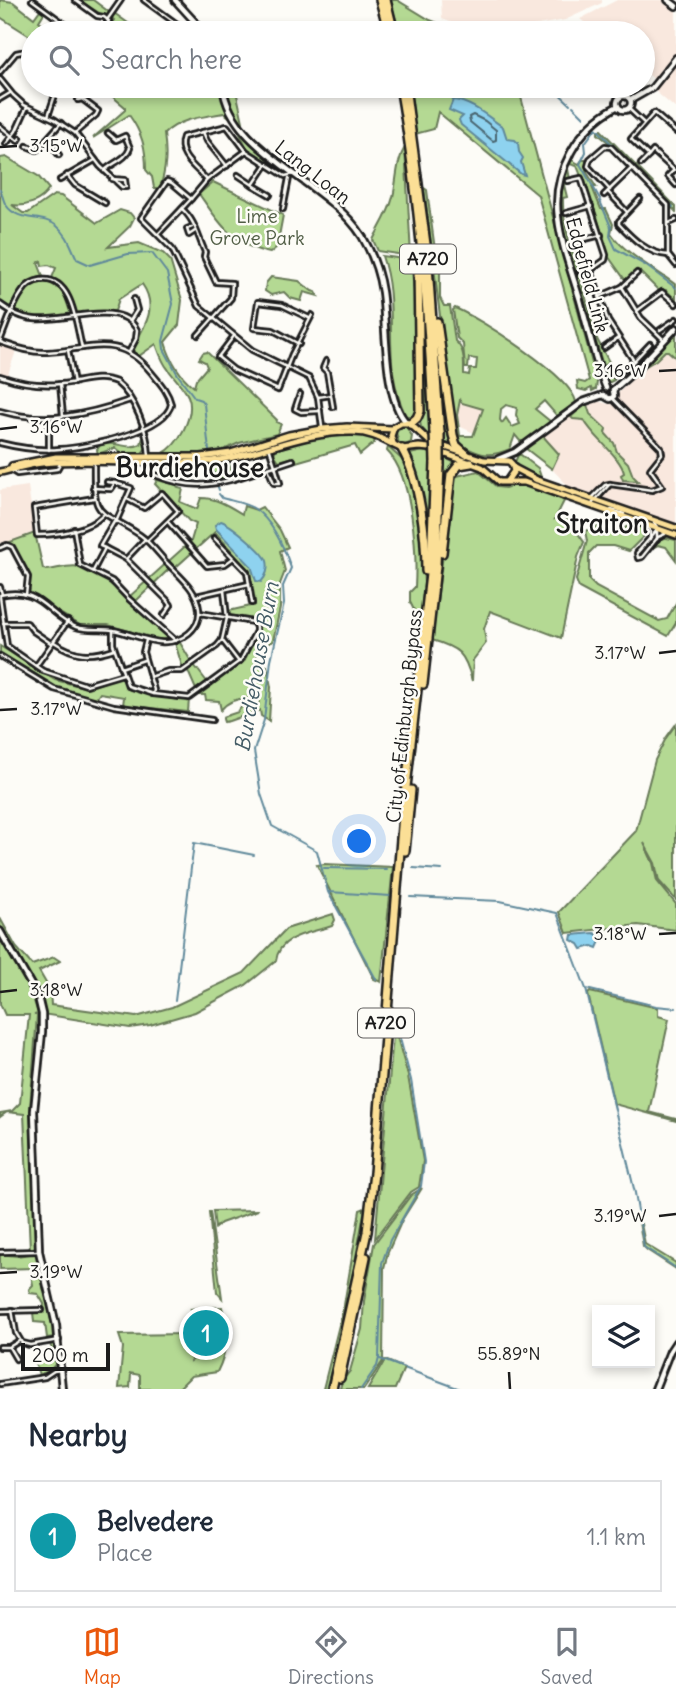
<!DOCTYPE html>
<meta charset="utf-8">
<style>
:root{--surface:#fff;--page:#f6f6f7;--text:#1f2937;--muted:#747a83;--line:#e0e1e3;--accent:#ea580c}
body{margin:0;font-family:Delius,sans-serif;background:var(--page);color:var(--text)}
.controls{position:absolute;right:21px;bottom:21px;display:grid;overflow:hidden;border-radius:0px;box-shadow:0 4px 10px #0003}
.controls button{width:63px;height:63px;display:grid;place-items:center;padding:0;border:0;border-bottom:2px solid var(--line);background:var(--surface);color:var(--text);font:35px sans-serif}
.scale{position:absolute;left:21px;bottom:18px;width:89px;box-sizing:border-box;padding-left:7px;border:4px solid #1c1c1c;border-top:0;font-size:19px;line-height:24px;white-space:nowrap;color:#1c1c1c;-webkit-text-stroke:5px #fdfcf7;paint-order:stroke}
.you{position:absolute;left:360px;top:842px;width:24px;height:24px;margin:-18px;border:5px solid #fff;border-radius:50%;background:#1a73e8;box-shadow:0 0 0 10px #1a73e833}
.badge{display:grid;place-items:center;width:46px;height:46px;border-radius:50%;background:var(--accent);color:#fff;font-size:23px;font-weight:700}
.pin{position:absolute;translate:-50% -50%;border:4px solid #fff;box-shadow:0 2px 7px #0006}
.list{margin:0;padding:0;list-style:none}
h2{display:flex;justify-content:space-between;align-items:center;height:91px;margin:0;padding:0 28px;font-size:30px}
h2 small{font-size:23px;font-weight:400;color:var(--muted)}
.list li{display:grid;grid-template-columns:46px 1fr auto;gap:21px;align-items:center;box-sizing:border-box;height:112px;margin:0 14px 14px;padding:0 14px;border:2px solid var(--line);border-radius:0px}
.list b{display:block;font-size:26px;white-space:nowrap}
.list p{margin:0;font-size:23px;white-space:nowrap;color:var(--muted)}
.list em{font-size:23px;font-style:normal;color:var(--muted)}
.icon{flex:none;width:38px;height:38px;fill:none;stroke:currentColor;stroke-width:2;stroke-linecap:round;stroke-linejoin:round}
.map{position:relative;flex:none;width:676px;height:1389px;overflow:hidden}
.search{position:absolute;background:var(--surface);box-shadow:0 4px 10px #0003;left:21px;right:21px;top:21px;height:77px;display:flex;align-items:center;gap:18px;box-sizing:border-box;padding:0 24px;border-radius:38px;color:var(--muted);font-size:26px}
.sheet{height:217px;background:var(--surface)}
nav{display:flex;justify-content:space-around;align-items:center;box-sizing:border-box;height:98px;border-top:2px solid var(--line);background:var(--surface);font-size:19px;color:var(--muted)}
nav a{display:grid;justify-items:center;gap:4px}
nav .on{color:var(--accent)}
.map>svg:first-child{display:block}
.built{fill:#f9e8de}
.green{fill:#b4d993;stroke:#687a58;stroke-width:2;fill-rule:evenodd}
.water{fill:#8ed2ef;stroke:#60899b;stroke-width:2}
.lines{fill:none;stroke-linecap:round;stroke-linejoin:round}
.shore{stroke:#4a6570;stroke-width:2}
.stream{stroke:#60899b;stroke-width:2}
.street-casing{stroke:#1c1c1c;stroke-width:8}
.secondary-casing{stroke:#1c1c1c;stroke-width:10}
.primary-casing{stroke:#1c1c1c;stroke-width:10}
.highway-casing{stroke:#1c1c1c;stroke-width:12}
.street{stroke:#fdfcf7;stroke-width:2.5}
.secondary{stroke:#fdfcf7;stroke-width:4.5}
.primary{stroke:#fbdf96;stroke-width:5}
.highway{stroke:#fbdf96;stroke-width:7}
.highway-bridge-casing{stroke:#1c1c1c;stroke-width:12;stroke-linecap:butt}
.highway-bridge{stroke:#fbdf96;stroke-width:7}
.ticks{fill:none;stroke:#1c1c1c;stroke-width:2.5}
.labels{text-anchor:middle;stroke-width:5;stroke-linejoin:round;paint-order:stroke}
.shield{fill:#fdfcf7;stroke:#605f5e;stroke-width:2}
.shield-label{font-size:18px;font-weight:bold;fill:#1c1c1c}
.street-label{font-size:19px;fill:#1c1c1c;stroke:#fdfcf7}
.park-label{font-size:19px;fill:#515e46;stroke:#fdfcf7}
.water-label{font-size:21px;font-style:italic;fill:#445c66;stroke:#fdfcf7}
.district-label{font-size:26px;font-weight:bold;fill:#1c1c1c;stroke:#fdfcf7}
.ticks-label{font-size:18px;text-anchor:middle;fill:#1c1c1c;stroke:#fdfcf7;stroke-width:5;stroke-linejoin:round;paint-order:stroke}
</style>
<div class="map">
<svg width="676" height="1389" viewBox="0 0 676 1389">
<rect width="100%" height="100%" fill="#fdfcf7"/>
<filter id="ink" filterUnits="userSpaceOnUse"><feTurbulence type="fractalNoise" baseFrequency=".0143" numOctaves="2"/><feDisplacementMap in="SourceGraphic" scale="14" xChannelSelector="R" yChannelSelector="G"/><feConvolveMatrix kernelMatrix="1 2 1 2 8 2 1 2 1" color-interpolation-filters="sRGB"/></filter>
<g filter="url(#ink)">
<g class="built">
<path d="M441 0H602V3L565 20 522 28V30L494 31 461 26 442 19Z"/>
<path d="M617 0H665L676 9V109L655 91V80L643 70V33H598L580 19Z"/>
<path d="M0 343 17 348 7 377 0 375Z"/>
<path d="M664 345 676 356V526L569 487 552 469 559 454 542 435 576 410 594 400 608 404Z"/>
<path d="M460 403 483 409 474 433 461 427 457 415Z"/>
<path d="M28 486 35 533 0 545V490Z"/>
</g>
<g class="green">
<path d="M0 0 13 2 34 18 40 10 44 13 39 21 55 33H33V38L0 17Z"/>
<path d="M78 0H93L109 12 106 17Z"/>
<path d="M390 0H397L430 20 463 33H400Z"/>
<path d="M114 13 142 33H121L110 25 114 20 111 17Z"/>
<path d="M100 86H129L138 93 145 86H152L156 89 166 86H235L243 122 241 130 251 144 288 172 286 173 247 148 235 124 237 123 224 113C203 117 180 118 164 134 167 154 166 169 160 188H154L152 177 146 170C146 148 142 133 129 115L93 138 125 110V107Z"/>
<path d="M410 86H518L597 382 596 389 592 391 591 388 586 391 578 389 577 381 585 383 589 380 538 195 438 112 434 129 415 134Z"/>
<path d="M598 130H601L676 207V212L613 146 598 134Z"/>
<path d="M405 147 411 256 378 251 373 240C380 226 389 213 393 197 397 181 396 162 405 147Z"/>
<path d="M6 157 38 176 49 189C41 202 26 207 12 205L23 213H28L54 195 61 196 97 223 120 210 130 213 134 218 130 226 108 247 139 243 163 253 170 260 182 300 179 325 165 342C170 359 180 376 194 387L196 380 207 367 205 362 199 359 203 353 207 352 277 420 276 422 281 424 277 434 239 443 219 452 205 454H162C178 446 196 415 188 396 184 387 174 378 168 369 162 362 159 352 156 344L139 356 131 350C144 328 159 308 142 284L119 299 115 311 76 314 69 292 52 278 56 268 49 265 42 266 41 261 38 263 43 276C20 283 22 289 12 308L0 301V158Z"/>
<path d="M572 160 579 164 582 160H586V171L596 187H592L601 209H606L613 224 611 233C625 254 655 269 676 285V300L666 290 659 291 639 271 626 281 608 256 596 213 577 166 570 164Z"/>
<path d="M568 169 570 179 564 185 567 197 563 198C562 223 572 249 579 273H590L584 275 581 280 597 339 609 362 606 365 614 380 608 383 562 225 561 195Z"/>
<path d="M213 182 283 215 277 247 270 253C232 245 220 224 199 194Z"/>
<path d="M424 188 427 190 437 265 440 269V298L444 306H450L455 341C465 349 464 361 464 374L469 375 470 369H476L477 359 469 358 468 368H465L463 344 457 338 453 310 455 308C481 319 571 376 576 402L557 416 544 401 535 409 551 422 525 441H520L515 435 510 449C487 459 478 454 457 443L455 435ZM460 400 462 403 483 409 473 436H460L457 415ZM506 405 517 408 516 415 520 424 512 427 506 418 502 423 500 420 501 409Z"/>
<path d="M382 256 411 260 415 302 417 410 414 416H406C379 361 401 311 382 256Z"/>
<path d="M271 277 299 281 312 291 316 292 318 296 304 292 301 301 290 298 284 292 271 295 265 291 266 283Z"/>
<path d="M46 281 63 291 71 315 38 318 16 312C19 295 27 283 46 281Z"/>
<path d="M421 309 430 437 421 427 419 417Z"/>
<path d="M676 332V358L668 351H665L656 360 641 369Z"/>
<path d="M439 358 451 442 449 444 444 442Z"/>
<path d="M584 405H587L590 414 606 429 605 433 614 443 617 452 628 463 633 476 638 481 623 480 621 475 624 473C621 457 593 437 584 420L573 419 571 417Z"/>
<path d="M405 425 412 436 411 442 404 446 399 444 396 432Z"/>
<path d="M144 434 146 448 142 453 122 454 115 448 98 454 97 450 100 445C118 440 126 451 141 444Z"/>
<path d="M337 435H358L375 439 374 443 360 455 355 445 296 462 294 457 279 461 274 454 276 449 311 439Z"/>
<path d="M542 435 559 454 552 469 525 448Z"/>
<path d="M388 447 406 463 420 521 424 583 421 615 416 614 410 602V592L415 587C417 553 413 476 387 451Z"/>
<path d="M423 451 431 453 430 537 426 536 410 454Z"/>
<path d="M518 455H521L538 468 541 477 520 469 515 462Z"/>
<path d="M444 457 455 463 449 475 444 520 442 519Z"/>
<path d="M223 461 229 464 233 476 217 482 212 468 213 462Z"/>
<path d="M478 471 497 487 505 488 520 483 555 495 564 501 555 519 559 518 564 521 567 518 584 542 578 557 561 638 490 611 484 629 486 643 473 660 472 681C465 653 459 648 432 640L452 484 457 476Z"/>
<path d="M157 480 177 485 178 488 183 489 180 502 197 509 201 498C217 498 229 506 242 514L244 506 256 510 262 507 280 530 288 547 280 551 285 571 280 584V608L273 641 258 648 255 665 267 666 271 687 269 721 261 716 260 710 229 721 224 722 223 719V717L238 712 241 707 258 706 259 700C245 697 230 698 221 710L219 701 206 700 205 695H199C226 674 253 660 258 623L228 617V611L255 605 248 570 215 532 176 567 169 569 135 602 130 596 191 541 196 524 189 521 155 484Z"/>
<path d="M602 522C613 526 622 533 631 524L642 528 645 535 629 551 613 546H596L589 553V580L596 587 659 621 667 619 676 603V623L668 636 579 588 576 580 587 541 585 531 599 526Z"/>
<path d="M35 533 43 569 47 570C57 569 71 564 80 567 112 577 146 617 171 640H161L108 625H80L28 594 29 578 10 542Z"/>
<path d="M662 537 676 540V560L666 547 658 545 652 548Z"/>
<path d="M179 641 192 663 183 669 175 643Z"/>
<path d="M0 646 55 680 88 688 121 676 130 690 177 700 189 699 188 712 123 705 124 697 100 693 96 699 55 688 0 655Z"/>
<path d="M194 665 208 683 197 692 187 669Z"/>
<path d="M676 724V900L659 881 655 863 644 843 653 863 657 881 676 904V930L638 925 567 933 559 912 636 831 655 760 666 738Z"/>
<path d="M324 864 393 867 381 982 374 979 317 865Z"/>
<path d="M333 914 335 920 332 926C311 933 279 935 276 961L246 985 195 1012 150 1025 130 1028 42 1014 40 1002 0 931V918L16 947 32 965 54 957 60 961 39 971 50 990 51 1005 136 1017 172 1007 244 973 286 929Z"/>
<path d="M0 939 31 991 38 1014 34 1015H37L30 1109 36 1247 30 1249 24 1114 7 1112 0 1117V1113L12 1111 20 1103 29 1015H5L0 1004Z"/>
<path d="M590 992 658 1008V1016L669 1019 649 1112 676 1119V1121L614 1104 588 994Z"/>
<path d="M394 1026 408 1076 423 1161 419 1187 411 1192 375 1239Z"/>
<path d="M422 1188 402 1220 388 1252 384 1268 383 1361 364 1389H340L342 1381 350 1371 362 1329 364 1301 374 1244 411 1195Z"/>
<path d="M365 1208 342 1332 326 1389H323L344 1305 360 1210Z"/>
<path d="M258 1210 221 1223 215 1228 213 1211Z"/>
<path d="M209 1212H210L222 1298 217 1292Z"/>
<path d="M639 1222 641 1224 645 1244 676 1263V1269L647 1250 643 1246Z"/>
<path d="M36 1253 38 1265 35 1268 0 1269V1254L17 1256Z"/>
<path d="M40 1273 55 1337 47 1338 45 1323 34 1322 33 1312H43L44 1304 38 1294 30 1293 29 1289 33 1285 31 1274Z"/>
<path d="M222 1307C228 1329 228 1351 217 1372L191 1376 178 1389H140V1375L129 1373 131 1374 130 1387 119 1388 123 1347 119 1335 185 1334 189 1322H193L188 1339 191 1361 204 1351 211 1337 216 1336 217 1331 210 1324 208 1317 194 1315 191 1309Z"/>
<path d="M50 1343 55 1345C57 1365 58 1367 39 1375L35 1363 50 1361 53 1355Z"/>
<path d="M385 1360 404 1368 395 1389H368Z"/>
</g>
<g class="water">
<path d="M453 100C472 102 488 117 503 127L507 139 515 140 518 143 519 152 523 158 521 162 525 175 521 174 461 125 459 120 463 116 449 110Z"/>
<path d="M221 521C231 524 264 552 267 561 269 569 266 577 261 582L256 581 251 566 216 529 215 525Z"/>
<path d="M594 933 602 937 597 948 592 946 582 949 579 944 571 940 572 935Z"/>
</g>
<g class="lines">
<path class="shore" d="M473 115 485 121 496 130V140L493 141 470 122 469 117Z"/>
<g class="stream">
<path d="M551 86 570 104"/>
<path d="M573 106 584 117"/>
<path d="M0 189C2 193 3 201 6 205 18 223 42 214 57 226 68 235 71 247 77 259L90 265 128 254 152 253 167 273 173 304 163 341 164 349 178 375 195 398 201 400 204 404 209 451"/>
<path d="M600 199 580 164 586 152 585 143 596 128 673 207"/>
<path d="M600 201 611 227 610 236 616 249 645 265 676 288"/>
<path d="M211 468 219 490"/>
<path d="M219 494 222 498C232 501 246 503 255 509 273 522 284 547 291 568L283 586 284 604 271 660 264 720 254 751 261 794 272 826 317 851 328 892 376 979"/>
<path d="M324 868 386 869"/>
<path d="M413 868 442 870"/>
<path d="M329 892 391 896"/>
<path d="M410 897 500 901 557 913 586 989 656 1006 676 1008"/>
<path d="M586 989 635 1193 644 1247 676 1268"/>
<path d="M175 1001 194 843 254 855"/>
<path d="M380 1359 460 1389"/>
<path d="M361 1389 377 1366 379 1358 382 1263 390 1240 421 1186 424 1162 411 1080 398 1031"/>
</g>
<defs>
<g id="street">
<path d="M32 0 77 33"/>
<path d="M75 0 97 16 104 17 109 21 100 33"/>
<path d="M144 0 177 24 182 33"/>
<path d="M107 20 121 0"/>
<path d="M0 72 16 53 21 52"/>
<path d="M0 79 13 95 24 105 54 119 75 133 100 166 122 187H126L125 180 112 179"/>
<path d="M47 86 56 92 64 89"/>
<path d="M0 99 10 93"/>
<path d="M628 108 644 123"/>
<path d="M48 116 56 92"/>
<path d="M0 126 18 141 20 138"/>
<path d="M203 132 207 141 227 166"/>
<path d="M676 132 654 113 631 139 649 156 653 151 674 170 668 176 676 185"/>
<path d="M75 133 96 115 98 111 82 99 78 100"/>
<path d="M47 139 59 155"/>
<path d="M6 144 16 131 27 107"/>
<path d="M27 146 37 150 61 123"/>
<path d="M641 164 649 156"/>
<path d="M104 171C113 162 126 160 130 148L125 136 116 140 108 133"/>
<path d="M67 175 75 185 105 203"/>
<path d="M238 175 253 185 267 164"/>
<path d="M60 180 95 160"/>
<path d="M207 180C196 168 176 155 183 137L227 126 246 151"/>
<path d="M568 181 581 178 606 255 605 260 591 270 580 272"/>
<path d="M253 185 270 195"/>
<path d="M610 190 588 166 590 159 605 146 611 147 668 205V255L676 265"/>
<path d="M608 192 627 212"/>
<path d="M604 195 632 168"/>
<path d="M191 199 207 180 246 151 285 176 294 174"/>
<path d="M640 199 619 221V224C632 238 648 254 668 255"/>
<path d="M182 209C195 220 198 237 205 252L204 257 216 282 232 283 231 298 198 335"/>
<path d="M283 209 289 178"/>
<path d="M566 213 591 206"/>
<path d="M669 223 676 220"/>
<path d="M192 227 187 229 189 235 195 231"/>
<path d="M158 234 191 199 172 183 167 181 141 218 172 249 199 306 252 350 309 378 318 397 322 427"/>
<path d="M573 242 601 235"/>
<path d="M591 270 608 321 634 361"/>
<path d="M622 287 637 273"/>
<path d="M599 297 622 287 641 318 664 340"/>
<path d="M0 304C11 312 21 318 34 319 63 323 121 298 137 330L136 339 129 352"/>
<path d="M637 311 662 292 676 304"/>
<path d="M130 321 137 310 134 299"/>
<path d="M660 330 676 319"/>
<path d="M234 336 218 357 234 370 278 390 292 354 312 315"/>
<path d="M0 341C7 325 12 305 23 291 27 285 33 281 41 280 73 276 76 325 82 348"/>
<path d="M0 342C15 347 31 353 47 352 91 350 118 332 151 372 159 382 168 391 171 404 167 431 84 448 60 449 39 451 20 448 0 443"/>
<path d="M299 344 273 330 254 328 258 302 282 305 309 318"/>
<path d="M604 348 618 338"/>
<path d="M68 350 74 383"/>
<path d="M326 361 323 368 327 372 333 407"/>
<path d="M615 375 630 365 650 344"/>
<path d="M0 376C20 383 40 386 61 384 79 383 98 374 116 382 135 397 148 432 149 456"/>
<path d="M60 384 63 416"/>
<path d="M300 394 295 409 301 412 320 411"/>
<path d="M318 397 331 395"/>
<path d="M0 411C45 424 87 415 130 400"/>
<path d="M269 447 275 466 293 460"/>
<path d="M49 450V418"/>
<path d="M12 471 17 474 57 469 61 462"/>
<path d="M155 475C204 495 228 480 275 466L280 483H274L268 468"/>
<path d="M107 482 115 483"/>
<path d="M93 488 111 489 115 483 131 488 116 522"/>
<path d="M593 497 605 485 610 484 652 490 662 486 650 469 662 454 661 448 612 398"/>
<path d="M94 498 34 508 37 535C57 535 89 530 103 515"/>
<path d="M127 499 144 508 162 493 178 511 148 540"/>
<path d="M591 505 610 484"/>
<path d="M611 510 624 514"/>
<path d="M168 522 207 566 225 564 232 559"/>
<path d="M654 523 657 527V539"/>
<path d="M647 526 650 531V539"/>
<path d="M74 529 80 565 112 581 129 599 176 641"/>
<path d="M657 530 637 553 638 558 642 557 658 537 665 534"/>
<path d="M214 538 247 572 252 603"/>
<path d="M0 548 7 545 12 547 28 577 26 595"/>
<path d="M105 548 126 559 168 601 171 605 164 615"/>
<path d="M126 559 145 539"/>
<path d="M93 571 105 548 100 546 114 522"/>
<path d="M0 587 2 594"/>
<path d="M0 595C41 586 46 615 76 627 87 631 102 628 113 630 140 635 165 653 189 633 196 627 200 618 199 609 197 589 179 576 166 562 158 553 150 542 140 535 98 507 93 521 94 463"/>
<path d="M196 596 249 584"/>
<path d="M0 597 7 646 43 671 86 685 123 674"/>
<path d="M3 623H27L33 631 52 644"/>
<path d="M113 630V644L128 686 153 694 189 698 241 660 256 631V627L253 622 200 613"/>
<path d="M146 640 143 652 154 690 153 694"/>
<path d="M222 640 239 662"/>
<path d="M54 642C75 656 90 657 114 649"/>
<path d="M0 656 54 689 114 706 212 720"/>
<path d="M36 666 68 621"/>
<path d="M121 668 144 660"/>
<path d="M150 677 168 671H182L217 646 222 640 227 618 224 590"/>
<path d="M0 1252 39 1251"/>
<path d="M12 1310 16 1333 22 1343 30 1345 59 1340"/>
<path d="M0 1311 42 1310"/>
<path d="M0 1347H9L19 1341"/>
<path d="M9 1347 16 1359"/>
<path d="M0 1384 45 1377 54 1371 61 1370"/>
</g>
<g id="secondary">
<path d="M175 0 205 33"/>
<path d="M668 0 676 6"/>
<path d="M223 86C229 151 328 182 362 236 372 253 379 272 382 292 387 326 383 397 406 422"/>
<circle cx="624" cy="103" r="7"/>
<path d="M631 100 652 88 676 58"/>
<path d="M606 388C595 360 588 329 580 300 572 273 561 245 558 217 552 173 578 126 618 106"/>
<path d="M613 390 638 368 676 328"/>
<path d="M603 395 610 399 614 396 613 390"/>
<path d="M498 459 515 452 583 402 603 395"/>
<path d="M0 931 38 997 42 1014V1032L34 1111 39 1251 56 1325 62 1389"/>
<path d="M655 1389 670 1351 676 1342"/>
</g>
<g id="primary">
<path d="M393 443 391 436 394 427 401 423H409L430 442 484 460 509 461 512 464 514 471 507 481"/>
<path d="M12 466 56 457H201L231 453 289 435 322 429 347 427 393 429"/>
<path d="M514 468 537 480 676 528"/>
<path d="M0 472C14 469 27 465 42 463 98 457 156 467 212 461 260 455 303 431 353 432 373 432 385 441 402 449L419 447 429 448 482 467 499 482H524L676 535"/>
</g>
<g id="highway">
<path d="M380 0 389 33"/>
<path d="M386 0 394 33"/>
<path d="M400 86C420 200 429 316 434 432"/>
<path d="M405 86 427 252 440 433"/>
<path d="M437 322 453 435 456 445 466 454"/>
<path d="M410 424 417 418 420 411 418 268"/>
<path d="M402 449C420 480 426 536 426 571"/>
<path d="M442 553 451 475 459 465 471 463"/>
<path d="M423 684 436 566 440 465"/>
<path d="M405 851 411 790"/>
<path d="M340 1378 366 1257"/>
<path d="M332 1389 367 1232 374 1173 403 814 431 565 435 462"/>
</g>
</defs>
<use href="#street" class="street-casing"/>
<use href="#secondary" class="secondary-casing"/>
<use href="#primary" class="primary-casing"/>
<use href="#highway" class="highway-casing"/>
<use href="#street" class="street"/>
<use href="#secondary" class="secondary"/>
<use href="#primary" class="primary"/>
<use href="#highway" class="highway"/>
<defs>
<g id="highway-bridge">
<path d="M434 432 435 462"/>
<path d="M440 433V465"/>
</g>
</defs>
<use href="#highway-bridge" class="highway-bridge-casing"/>
<use href="#highway-bridge" class="highway-bridge"/>
</g>
</g>
<path class="ticks" d="M0 147 17 146M659 371 676 370M0 429 17 427M659 653 676 651M0 710 17 709M659 934 676 933M0 992 17 990M659 1216 676 1214M0 1273 17 1272M509 1372 510 1389"/>
<g class="labels">
<g class="shield">
<rect x="400" y="244.5" width="56" height="29" rx="5"/>
<rect x="358" y="1008.5" width="56" height="29" rx="5"/>
</g>
<g class="shield-label">
<text x="428" y="265">A720</text>
<text x="386" y="1029">A720</text>
</g>
<g class="street-label">
<text transform="translate(313 172) rotate(38)" y="7">Lang Loan</text>
<text transform="translate(588 275) rotate(75)" y="7">Edgefield Link</text>
<text transform="translate(404 716) rotate(-84)" y="7">City of Edinburgh Bypass</text>
</g>
<g class="park-label">
<text x="257" y="223">Lime<tspan x="257" dy="22">Grove Park</tspan></text>
</g>
<g class="water-label">
<text transform="translate(257 667) rotate(-80)" y="7">Burdiehouse Burn</text>
</g>
<g class="district-label">
<text x="190" y="477">Burdiehouse</text>
<text x="602" y="533">Straiton</text>
</g>
</g>
<g class="ticks-label">
<text x="56" y="152">3.15°W</text>
<text x="620" y="377">3.16°W</text>
<text x="56" y="433">3.16°W</text>
<text x="620" y="659">3.17°W</text>
<text x="56" y="715">3.17°W</text>
<text x="620" y="940">3.18°W</text>
<text x="56" y="996">3.18°W</text>
<text x="620" y="1222">3.19°W</text>
<text x="56" y="1278">3.19°W</text>
<text x="509" y="1360">55.89°N</text>
</g>
</svg>
<div class="controls">
<button><svg class="icon" aria-label="layers" viewBox="0 0 24 24"><path d="M12 4l9 5-9 5-9-5zM3 14l9 5 9-5"/></svg></button>
</div>
<div class="scale">200 m</div>
<div class="you"></div>
<div class="pin badge" style="left:206px;top:1333px;background:#0f9aa8">1</div>
<div class="search"><svg class="icon" aria-label="search" viewBox="0 0 24 24"><circle cx="10" cy="10" r="6"/><path d="M15 15l6 6"/></svg>Search here</div>
</div>
<section class="sheet">
<h2>Nearby<small></small></h2>
<ul class="list">
<li><span class="badge" style="background:#0f9aa8">1</span><div><b>Belvedere</b><p>Place</p></div><em>1.1 km</em></li>
</ul>
</section>
<nav>
<a class="on"><svg class="icon" aria-label="map" viewBox="0 0 24 24"><path d="M3 6l6-2 6 2 6-2v14l-6 2-6-2-6 2zM9 4v14M15 6v14"/></svg>Map</a>
<a><svg class="icon" aria-label="directions" viewBox="0 0 24 24"><path d="M12 3l9 9-9 9-9-9zM9 14v-3h6M13 9l2 2-2 2"/></svg>Directions</a>
<a><svg class="icon" aria-label="saved" viewBox="0 0 24 24"><path d="M7 4h10v16l-5-4-5 4z"/></svg>Saved</a>
</nav>
